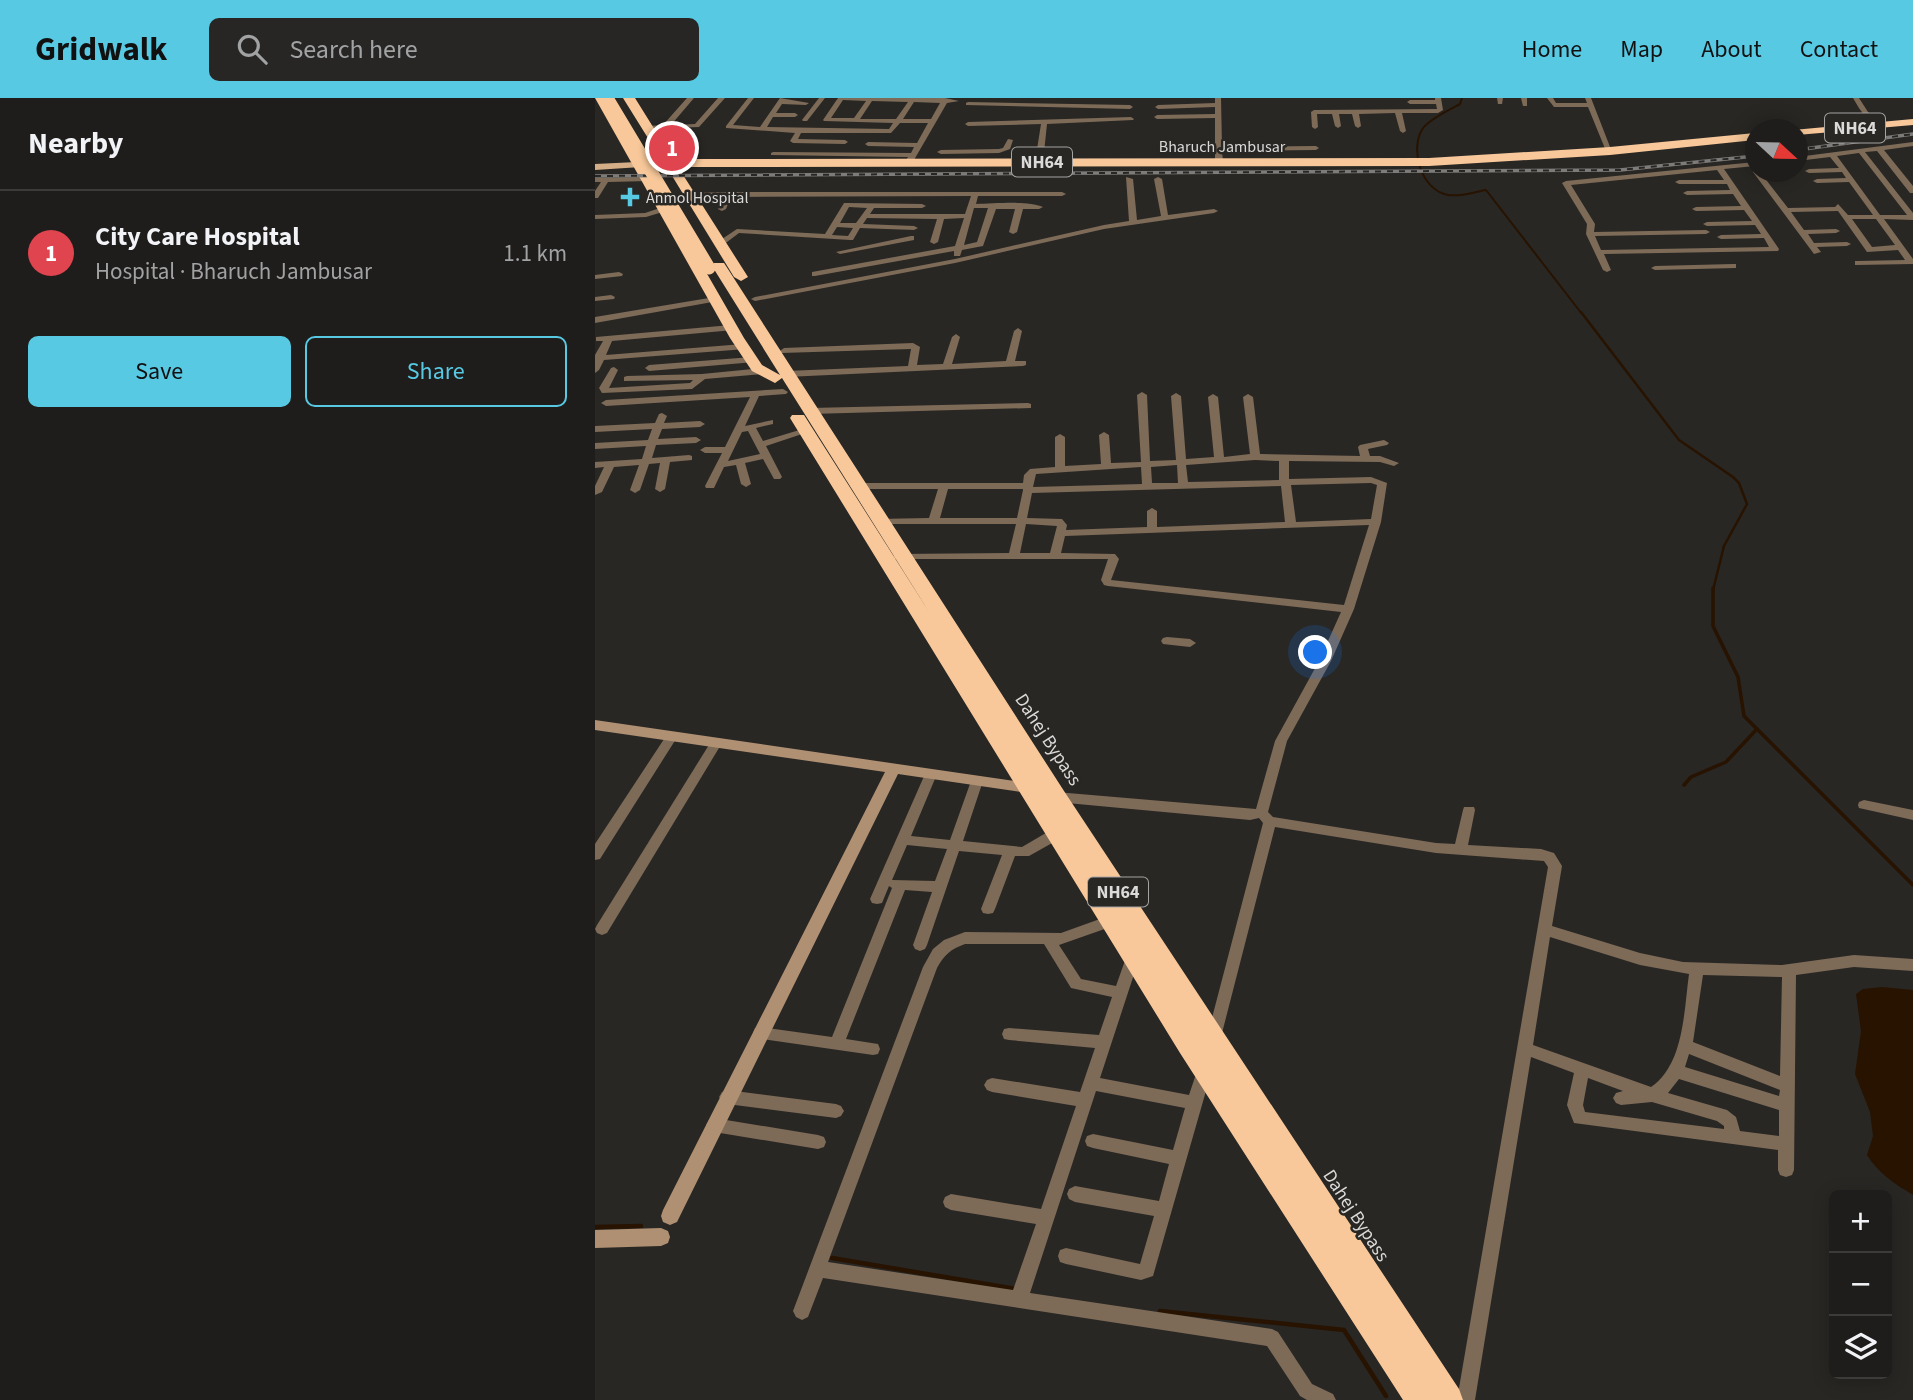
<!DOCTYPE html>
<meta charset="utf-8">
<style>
:root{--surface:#1f1d1b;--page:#272624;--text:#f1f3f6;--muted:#a1a2a3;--line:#3c3b3a;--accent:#58c9e3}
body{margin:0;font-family:"Source Sans 3",sans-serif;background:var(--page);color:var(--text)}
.controls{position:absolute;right:21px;bottom:21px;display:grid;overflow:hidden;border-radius:10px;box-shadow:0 4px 18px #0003}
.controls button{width:63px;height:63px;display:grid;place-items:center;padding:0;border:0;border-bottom:2px solid var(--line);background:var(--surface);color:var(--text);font:35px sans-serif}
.compass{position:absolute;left:1150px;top:21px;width:63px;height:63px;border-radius:50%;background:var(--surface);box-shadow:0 4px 18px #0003;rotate:112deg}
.you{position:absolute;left:721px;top:555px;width:24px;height:24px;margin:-18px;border:5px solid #fff;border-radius:50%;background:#1a73e8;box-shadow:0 0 0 10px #1a73e833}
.badge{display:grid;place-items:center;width:46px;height:46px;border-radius:50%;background:var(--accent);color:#fff;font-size:23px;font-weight:700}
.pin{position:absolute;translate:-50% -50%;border:4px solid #fff;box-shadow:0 2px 7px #0006}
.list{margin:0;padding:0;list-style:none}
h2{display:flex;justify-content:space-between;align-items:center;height:91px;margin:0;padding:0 28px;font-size:30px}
h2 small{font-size:23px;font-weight:400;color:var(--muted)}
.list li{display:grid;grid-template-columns:46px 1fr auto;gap:21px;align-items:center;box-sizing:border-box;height:126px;padding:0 28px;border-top:2px solid var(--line)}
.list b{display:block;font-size:26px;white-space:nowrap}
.list p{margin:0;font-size:23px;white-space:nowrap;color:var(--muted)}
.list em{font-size:23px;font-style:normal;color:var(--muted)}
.actions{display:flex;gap:14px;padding:21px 28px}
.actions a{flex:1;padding:16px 0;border:2px solid var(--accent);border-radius:10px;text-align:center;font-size:24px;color:var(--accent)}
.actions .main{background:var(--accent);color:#111}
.icon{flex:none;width:38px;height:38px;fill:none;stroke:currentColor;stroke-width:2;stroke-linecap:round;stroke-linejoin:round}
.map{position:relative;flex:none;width:1318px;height:1302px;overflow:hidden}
header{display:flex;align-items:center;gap:42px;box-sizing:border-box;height:98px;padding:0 35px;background:var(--accent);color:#111}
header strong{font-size:33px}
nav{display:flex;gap:38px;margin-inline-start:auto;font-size:24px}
.search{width:490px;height:63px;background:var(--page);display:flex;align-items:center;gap:18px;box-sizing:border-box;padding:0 24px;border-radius:10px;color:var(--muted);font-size:26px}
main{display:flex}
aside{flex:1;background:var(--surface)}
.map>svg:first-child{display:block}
.water{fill:#271300}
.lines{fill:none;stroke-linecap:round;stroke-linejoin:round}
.stream-far3{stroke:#271300;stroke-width:2}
.stream-far2{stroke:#271300;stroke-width:2.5}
.stream-far1{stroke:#271300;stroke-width:3.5}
.stream{stroke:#271300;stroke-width:4.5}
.street{fill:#7d6b58;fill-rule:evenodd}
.secondary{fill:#af9073;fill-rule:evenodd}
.primary{fill:#d5ae88;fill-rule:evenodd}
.highway{fill:#f8c89a;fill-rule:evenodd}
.rail-casing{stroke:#7e7c7a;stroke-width:3.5}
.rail{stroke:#292724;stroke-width:2;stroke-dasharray:6;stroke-linecap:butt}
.highway-bridge{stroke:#f8c89a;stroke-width:13}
.poi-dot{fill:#58c9e3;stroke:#292724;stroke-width:2.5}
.labels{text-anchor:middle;stroke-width:5;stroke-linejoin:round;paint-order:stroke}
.far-street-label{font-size:16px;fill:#dcdad9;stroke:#292724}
.far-poi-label{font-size:16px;fill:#dcdad9;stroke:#292724;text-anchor:start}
.shield{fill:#292724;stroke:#a6a4a3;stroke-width:2}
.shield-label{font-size:18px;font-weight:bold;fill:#dcdad9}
.street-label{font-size:19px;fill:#dcdad9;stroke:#292724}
</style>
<header>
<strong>Gridwalk</strong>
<div class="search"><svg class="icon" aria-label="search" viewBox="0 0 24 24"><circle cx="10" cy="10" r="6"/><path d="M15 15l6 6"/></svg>Search here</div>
<nav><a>Home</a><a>Map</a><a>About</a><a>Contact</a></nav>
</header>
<main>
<aside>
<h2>Nearby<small></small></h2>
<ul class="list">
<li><span class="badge" style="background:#e0444e">1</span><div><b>City Care Hospital</b><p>Hospital · Bharuch Jambusar</p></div><em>1.1 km</em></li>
</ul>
<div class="actions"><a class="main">Save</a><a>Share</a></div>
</aside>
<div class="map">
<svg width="1318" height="1302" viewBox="0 0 1318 1302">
<rect width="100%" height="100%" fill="#292724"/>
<path class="water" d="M1287 889 1318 892V1097C1300 1086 1283 1075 1272 1057L1278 1038 1275 1014 1260 976 1266 933 1261 896 1268 891Z"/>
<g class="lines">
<path class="stream-far3" d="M867 0 865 6C854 12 836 20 828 30 814 51 826 92 853 97 865 99 879 94 891 92L987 216"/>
<path class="stream-far2" d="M986 214 1084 342 1138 379 1144 385 1152 406 1129 448 1118 492"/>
<g class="stream-far1">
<path d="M1118 490V528L1143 579 1149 618 1318 787"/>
<path d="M1089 687 1096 679 1131 664 1162 631"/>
</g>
<g class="stream">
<path d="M0 1129 46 1128"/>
<path d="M237 1160 421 1191"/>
<path d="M565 1213 749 1232 791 1298"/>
</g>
<g class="street">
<path d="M92 0H99L76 27 100 26 123 0H130L104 29 50 31V29L52 28 68 27Z"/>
<path d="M153 0H159L138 27 165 29 185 0 214 5 211 7 187 6 181 15H200L203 17 200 19H178L172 29 294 31 298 25 229 23 228 22 243 0H350L364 3 352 5 319 62 315 64 311 62 313 59 176 57V55L178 54 316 55 319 49 273 48 270 46 273 44 322 45 333 25H305L296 35H206L203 41 250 42 253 44 250 46 198 45 195 43 200 35 131 30V28ZM248 2 271 3 259 20H236ZM277 3 313 4 301 21H265ZM319 4 345 5 336 21H308Z"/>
<path d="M224 0H230L212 23H208L207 22Z"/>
<path d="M620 0H626L627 49 721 48 724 50 721 52 627 53 628 63 624 65 620 63V20L562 21 559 19 562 17 620 16V9L563 11 560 9 563 7 620 5Z"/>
<path d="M840 0H846L848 12 843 15H807L811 33 808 35 805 33 800 15 764 16 766 28 763 30 760 28 757 16H744L746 28 743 30 740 28 737 16H722L723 29 720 31 717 29 716 14 719 12 842 11 841 6H815L812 4 815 2H840Z"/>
<path d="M902 0H908L907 6H903Z"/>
<path d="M926 0H932V8H928Z"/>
<path d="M952 0H958L961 5H992L990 0H996L1017 54 1011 53 993 9H959Z"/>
<path d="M1258 0H1264L1273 14 1288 26V28C1273 26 1265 12 1258 0Z"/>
<path d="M373 4 535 7 538 9 535 11 371 7V5Z"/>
<path d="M536 19 539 21 538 22 452 26 448 64 444 66 440 64 446 26 373 28 370 26 373 24Z"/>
<path d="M413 41 418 42 415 51 404 55 346 56 342 54 346 52 404 51 408 50Z"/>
<path d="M1318 44V48L1289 52 1318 88V95H1315L1282 53 1270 54 1318 115V122L1289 121 1318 161V166L1260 167V163H1263L1310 162 1303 152 1272 154 1243 113 1196 114 1209 132 1241 131 1245 133 1241 135 1213 136 1219 145 1252 144 1256 146 1252 148 1222 149 1226 154 1219 156 1158 74 1160 72 1165 74 1193 110 1240 109 1243 106 1253 117H1278L1254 84 1222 85 1218 83 1222 81 1251 80 1247 74 1214 75 1210 73 1214 71 1244 70 1235 59 1202 63V59ZM1264 55 1312 117H1285L1242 58ZM1257 121H1281L1300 147 1277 149Z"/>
<path d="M1160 64V68L1129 71 1184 151 1183 153 1009 156 1016 172 1012 174 1008 172 991 136 992 126 967 85 971 83ZM1122 72 1129 82H1084L1080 84 1084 86H1132L1135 92 1092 93 1088 95 1092 97 1138 96 1146 108 1101 109 1097 111 1101 113 1149 112 1157 123 1112 124 1108 126 1112 128 1160 127 1166 136 1126 137 1122 139 1126 141 1169 140 1174 149 1006 152 1000 138 1111 136 1115 134 1111 132 999 134 1000 126 976 87Z"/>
<path d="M51 79H54V83L13 84 3 100H0V93L6 84H0V80Z"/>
<path d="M531 79 538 81 542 122 566 118 559 81 563 79 567 81 573 117 619 111 623 113 619 115 509 131 360 165 160 203 156 201 160 199 360 161 509 127 534 123Z"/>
<path d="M134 94H467L471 96 467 98H383L381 106C399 106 432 102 448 109L444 111H428L422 134 418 136 414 134 420 111H401L388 148 367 152 365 158H359V153L220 178H217V174L360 148 369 120 349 121 343 144 339 146 335 144 342 121 272 120 268 126 319 128 323 130 319 132 265 130 258 142H255L144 135 128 147 121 145 142 131 230 136 249 105H252L327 106 331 108 327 110H279L275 116H370L376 98 136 99 131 111 127 113 123 111 129 99H95L91 97 95 95ZM254 109 272 110 261 125H245ZM379 110H393L382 144 369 147ZM242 129 258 130 253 138 237 137Z"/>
<path d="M68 109H71V113L51 119 0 121V117L50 115Z"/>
<path d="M316 138H319V142L245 156 241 154Z"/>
<path d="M1138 166H1141V170L1060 172 1056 170 1060 168Z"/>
<path d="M24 174 28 176 27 178 0 181V177Z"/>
<path d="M16 197 20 199 19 201 0 203V199Z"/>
<path d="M120 199 124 201 123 203 0 225V219Z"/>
<path d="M136 227 139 228V232L17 243 11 257 148 246 152 249 151 251 9 262 4 272 0 275V257L8 243H1V239Z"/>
<path d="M423 230 427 233 420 263H431V267L428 268 191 279 187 276 191 273 313 268 316 251 186 255 185 253 189 250 318 245 325 249 322 267 348 266 357 239 361 236 365 239 357 266 411 263 419 233Z"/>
<path d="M157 259 161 262 160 264 54 273 50 270 54 267Z"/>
<path d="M19 269 23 272 14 290 95 285 98 282 29 283V279L32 278 107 276 168 270 172 273 168 276 110 281 97 291 7 295 4 290 16 270Z"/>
<path d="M188 291 193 294 191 296 164 298 150 328 178 322V326L161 330 168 343 211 330 216 333 171 348 187 379 185 381H179L168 361 150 365 156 386 151 389 146 386 141 367 129 369 119 390H111L110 388 127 355H110L105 352 110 349H130L155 299 11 308 6 305 11 302ZM153 333 165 356 133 363 147 334Z"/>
<path d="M547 294 552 297 555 363 581 362 576 298 581 295 586 298 591 361 619 359 613 299 618 296 623 299 629 359 655 356 648 299 653 296 658 299 665 356 765 358 763 349 765 347 789 342 794 345 792 347 773 351 775 358H785L804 365 799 368 785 364 694 363V381L776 379 792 385 786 424 759 511 736 563 692 643 673 714 678 719 841 745 860 746 868 712 869 709H879L880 712 873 747 946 751 959 755 967 768 957 828 1045 855 1088 864 1187 867 1259 857 1318 861V873L1259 869 1201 877 1199 1072 1197 1077 1191 1079 1185 1077 1183 1072V1052L979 1025 972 1007 979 975 936 959 880 1302H862L953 769 949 763 841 755 680 729 626 939 624 944 619 945 614 944 612 939 668 725 664 720 655 722 461 704 457 702 455 699 457 696 461 694 661 711 680 643 724 563 746 514 513 488 509 487 506 482 513 461H299L298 459 299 457 303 456 414 455 421 426H285L281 425V421L334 420 343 391H263L258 388 263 385H428L429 377 435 371 460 369V339L465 336 470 339V368L506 366 504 337 509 334 514 337 516 365 546 364 542 297ZM660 362 684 363V382L593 384 591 367ZM582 367 583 385H557L556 369ZM546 369 547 386 438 389 441 376ZM776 385 782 387 776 421 701 424 696 387ZM686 388 690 424 562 429V413L557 410 552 413V429L471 432 472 427 467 421 432 420 437 395ZM353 391H428V392L422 420H345ZM431 426 462 428 455 455H425ZM774 427 749 507 516 482 524 461 520 456 466 455 470 438ZM955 839 1045 867 1094 876C1089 912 1089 967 1056 989L938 947ZM1108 877 1187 879 1185 978 1098 944ZM1094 956 1185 992 1184 998 1090 969ZM993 980 1028 993 1021 995 1018 1000 1021 1005 1026 1007 1057 1004 1122 1023 1129 1028V1031L990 1014 988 1007ZM1084 981 1184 1012V1038L1145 1033 1141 1019 1132 1012 1073 995Z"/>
<path d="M433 305 436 306V310L215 316 210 313 215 310Z"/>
<path d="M67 315 72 318 69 325 105 323 110 326 105 329 67 331 63 341 101 339 106 342 101 345 61 347 57 360 94 357 97 358V362L75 364 70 391 65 394 60 391 65 365 54 366 45 392 40 395 35 392 44 367 19 369 7 394 0 397V388L9 369 0 370V364L47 361 51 348 0 351V345L53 342 57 331 0 334V328L60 325 64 316Z"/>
<path d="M572 539 595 541 601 545 595 549 568 546 566 543 568 540Z"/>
<path d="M77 634 83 638 81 641 5 761 0 762V746L73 635Z"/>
<path d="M121 641 127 645 12 835 7 837 2 835 0 831 2 827 117 642Z"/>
<path d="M336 671 342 676 316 738 355 742 376 683 378 680H386L388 683 368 743 427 749 456 732H466L467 736 466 740 434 758H420L400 811 398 815 393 816 388 815 386 811 407 757 364 753 332 847 330 851 325 853 320 851 318 847 337 794 310 792 251 941 283 946 285 951 283 956 278 957 160 940 158 935 160 930 165 929 237 939 297 790 294 788 287 805 282 806 277 805 275 801 330 676ZM312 747 352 751 340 783 297 782Z"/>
<path d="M1269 702 1318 712V722L1264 710 1263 707 1264 704Z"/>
<path d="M516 817 521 819 523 823 521 827 464 847 486 881 521 888 533 854 538 852 543 854 545 858 505 980 594 997 604 967 609 965 614 967 617 972 558 1178 546 1182 471 1166 465 1164 463 1158 465 1152 471 1150 545 1166 559 1118 480 1104 474 1101 472 1096 474 1091 480 1088 564 1103 574 1066 498 1050 492 1048 490 1043 492 1038 498 1036 578 1052 590 1010 501 993 435 1195 677 1231 683 1234 717 1286 738 1296 741 1302H712L705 1298 672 1248 228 1180 213 1219 207 1222 201 1219 198 1213 328 869 338 851 349 842 370 834 466 835ZM370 846H449L476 890 517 899 504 937 414 930 409 931 407 936 409 941 414 942 500 950 485 994 397 980 392 982 389 987 392 992 397 994 481 1008 446 1111 356 1096 350 1099 348 1104 350 1109 356 1112 441 1126 418 1192 233 1164 342 870C349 857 356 851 370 846Z"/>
<path d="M132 992 241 1006 246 1008 249 1013 246 1018 241 1020 132 1006 127 1004 124 999 127 994Z"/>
<path d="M119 1020 223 1037 229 1039 231 1044 229 1049 223 1051 119 1034 114 1032 111 1027 114 1022Z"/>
</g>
<g class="secondary">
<path d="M0 622 440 686 445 687 447 691 445 695 440 696 303 676 82 1124 75 1127 68 1124 66 1118 68 1112 290 674 0 632Z"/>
<path d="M66 1130 73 1133 75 1139 73 1145 66 1148 0 1150V1132Z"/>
</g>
<path class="primary" d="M42 64 47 67 46 69 0 72V66Z"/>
<g class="highway">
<path d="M0 0H11L46 60 66 61 28 0H40L78 61 834 60 1015 49 1160 35V42L1015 57 834 68 83 69 153 179 146 183 139 179 71 68H50L149 240 167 267 185 277 117 168 119 165H129L131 168 469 693 864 1291 868 1302H808L585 955 195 320 197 317H209L336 517 187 280 180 285 157 273 135 240Z"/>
<path d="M1318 21V27L1202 37V32H1198Z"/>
</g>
<defs>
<g id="rail">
<path d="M1202 52 1318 36"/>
<path d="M0 78 1025 72 1160 58"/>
</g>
</defs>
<use href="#rail" class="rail-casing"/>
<use href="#rail" class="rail"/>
<path class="highway-bridge" d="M12 0 114 170"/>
</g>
<path class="poi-dot" d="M31.5 88.5h7v7h7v7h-7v7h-7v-7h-7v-7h7z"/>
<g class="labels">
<g class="far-street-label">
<text x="627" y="54">Bharuch Jambusar</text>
</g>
<g class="far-poi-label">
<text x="51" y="105">Anmol Hospital</text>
</g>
<g class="shield">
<rect x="1230" y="15.5" width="60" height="29" rx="5"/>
<rect x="417" y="49.5" width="60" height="29" rx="5"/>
<rect x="493" y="779.5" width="60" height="29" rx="5"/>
</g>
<g class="shield-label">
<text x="1260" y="36">NH64</text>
<text x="447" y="70">NH64</text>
<text x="523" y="800">NH64</text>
</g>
<g class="street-label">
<text transform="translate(454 641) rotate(57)" y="7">Dahej Bypass</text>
<text transform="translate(762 1117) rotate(57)" y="7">Dahej Bypass</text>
</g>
</g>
</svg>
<div class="controls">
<button>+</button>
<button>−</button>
<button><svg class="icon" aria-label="layers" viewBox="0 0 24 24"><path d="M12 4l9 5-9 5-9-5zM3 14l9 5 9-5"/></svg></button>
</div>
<svg class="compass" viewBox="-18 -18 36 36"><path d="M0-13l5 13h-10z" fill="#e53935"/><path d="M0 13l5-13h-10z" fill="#a1a2a3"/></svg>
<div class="you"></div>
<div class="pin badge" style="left:77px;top:50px;background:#e0444e">1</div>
</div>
</main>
